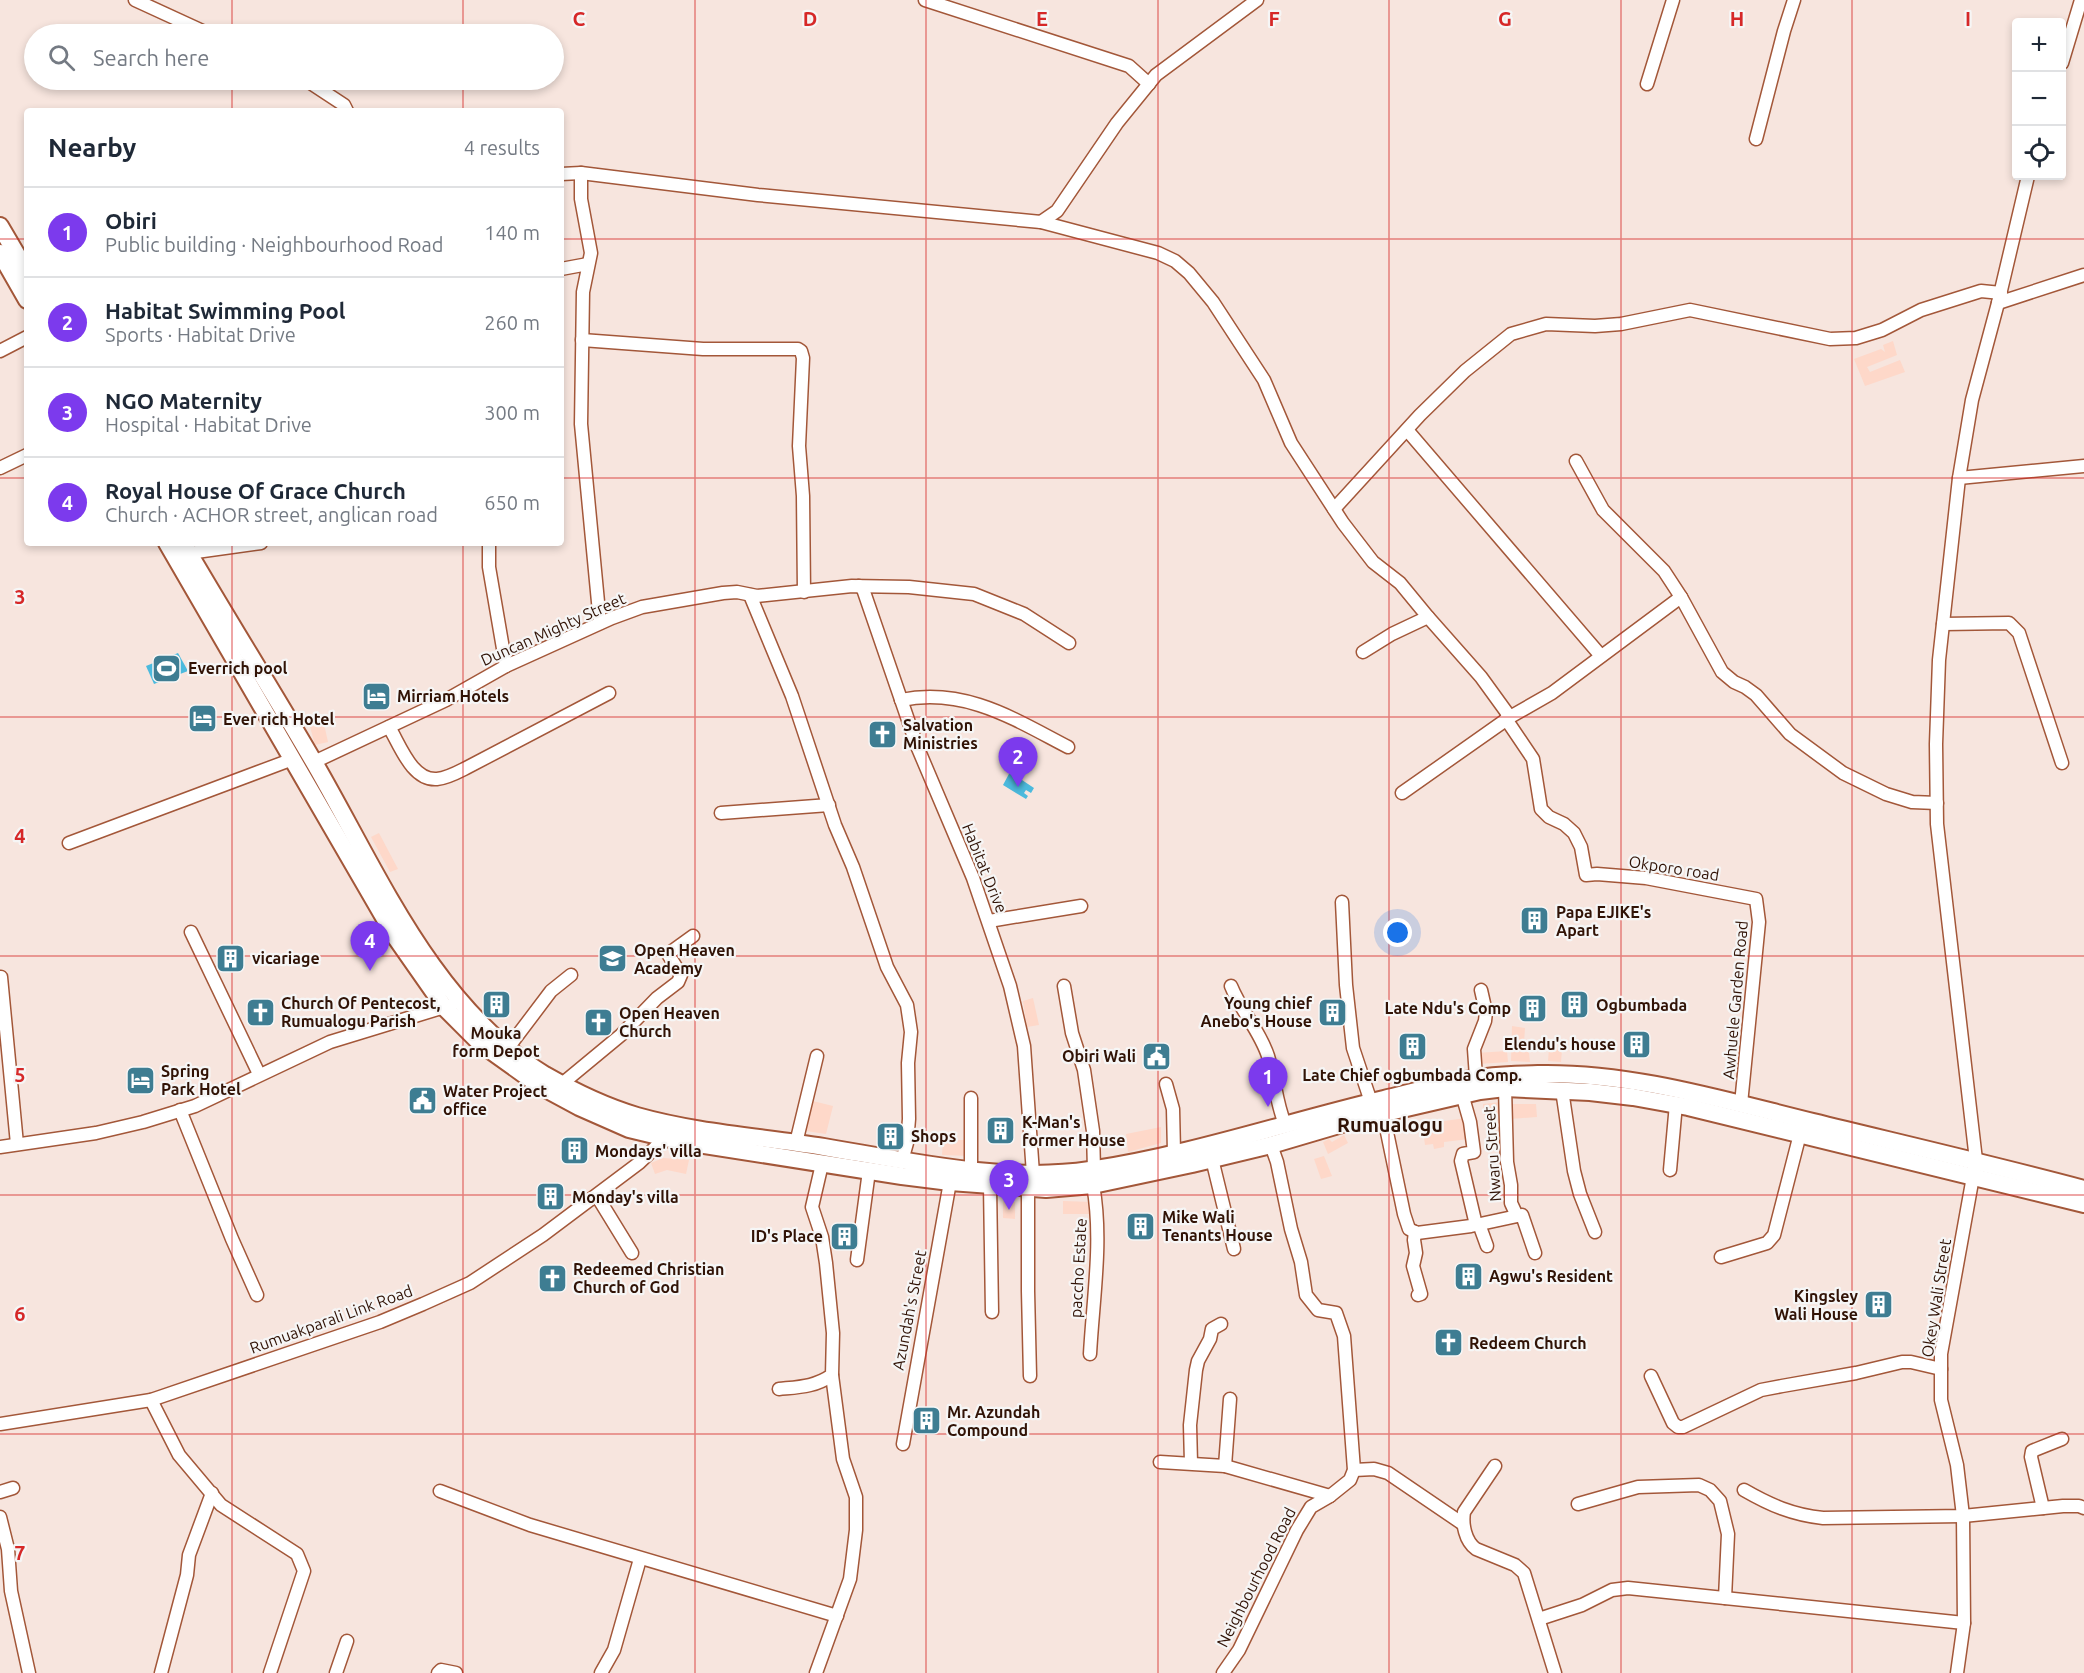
<!DOCTYPE html>
<meta charset="utf-8">
<style>
:root{--surface:#fff;--page:#f6f6f7;--text:#1f2937;--muted:#747a83;--line:#e0e1e3;--accent:#7c3aed}
body{margin:0;font-family:Ubuntu,sans-serif;background:var(--page);color:var(--text)}
.controls{position:absolute;right:18px;top:18px;display:grid;overflow:hidden;border-radius:6px;box-shadow:0 3px 9px #0003}
.controls button{width:54px;height:54px;display:grid;place-items:center;padding:0;border:0;border-bottom:2px solid var(--line);background:var(--surface);color:var(--text);font:30px sans-serif}
.you{position:absolute;left:1398px;top:933px;width:21px;height:21px;margin:-15px;border:4px solid #fff;border-radius:50%;background:#1a73e8;box-shadow:0 0 0 9px #1a73e833}
.badge{display:grid;place-items:center;width:39px;height:39px;border-radius:50%;background:var(--accent);color:#fff;font-size:20px;font-weight:700}
.pin{position:absolute;translate:-50% -50px;filter:drop-shadow(0 2px 3px #0008)}
.pin::after{content:'';position:absolute;top:32px;width:21px;height:18px;background:inherit;clip-path:polygon(0 0,100% 0,50% 100%)}
.list{margin:0;padding:0;list-style:none}
h2{display:flex;justify-content:space-between;align-items:center;height:78px;margin:0;padding:0 24px;font-size:26px}
h2 small{font-size:20px;font-weight:400;color:var(--muted)}
.list li{display:grid;grid-template-columns:39px 1fr auto;gap:18px;align-items:center;box-sizing:border-box;height:90px;padding:0 24px;border-top:2px solid var(--line)}
.list b{display:block;font-size:22px;white-space:nowrap}
.list p{margin:0;font-size:20px;white-space:nowrap;color:var(--muted)}
.list em{font-size:20px;font-style:normal;color:var(--muted)}
.icon{flex:none;width:33px;height:33px;fill:none;stroke:currentColor;stroke-width:2;stroke-linecap:round;stroke-linejoin:round}
.map{position:relative;flex:none;width:2084px;height:1673px;overflow:hidden}
.search{position:absolute;background:var(--surface);box-shadow:0 3px 9px #0003;left:24px;top:24px;width:540px;height:66px;display:flex;align-items:center;gap:15px;box-sizing:border-box;padding:0 21px;border-radius:33px;color:var(--muted);font-size:22px}
.panel{position:absolute;background:var(--surface);box-shadow:0 3px 9px #0003;left:24px;top:108px;width:540px;height:438px;border-radius:6px}
.map>svg:first-child{display:block}
.built{fill:#fed8c9}
.water{fill:#4cbadd}
.lines{fill:none;stroke-linecap:round;stroke-linejoin:round}
.minor-casing{stroke:#a35739;stroke-width:15}
.secondary-casing{stroke:#a35739;stroke-width:20}
.minor{stroke:#fff;stroke-width:12}
.secondary{stroke:#fff;stroke-width:16}
.grid{fill:none;stroke:#d62828;stroke-width:1.5;stroke-opacity:0.55}
.labels{text-anchor:middle;stroke-width:4.5;stroke-linejoin:round;paint-order:stroke}
.street-label{font-size:16px;fill:#311306;stroke:#f6f6f6}
.poi-label{font-size:16px;font-weight:bold;fill:#311306;stroke:#f6f6f6;text-anchor:start}
.quarter-label{font-size:20px;font-weight:bold;fill:#311306;stroke:#f6f6f6}
.grid-label{font-size:20px;text-anchor:middle;font-weight:bold;fill:#d62828;stroke:#f6f6f6;stroke-width:4.5;stroke-linejoin:round;paint-order:stroke}
</style>
<div class="map">
<svg width="2084" height="1673" viewBox="0 0 2084 1673">
<rect width="100%" height="100%" fill="#f7e5de"/>
<g class="built">
<path d="M1893 341 1897 355 1867 367 1870 372 1900 360 1905 372 1865 386 1854 359 1881 349 1885 352 1883 345Z"/>
<path d="M324 724 328 742 315 745 310 727Z"/>
<path d="M379 833 398 869 390 872 371 837Z"/>
<path d="M1033 998 1039 1025 1027 1027 1023 1001Z"/>
<path d="M1512 1026 1525 1028 1524 1043 1529 1053 1530 1062 1511 1061Z"/>
<path d="M1549 1048 1562 1050 1561 1062 1548 1061Z"/>
<path d="M1507 1051 1508 1062 1479 1064 1476 1053Z"/>
<path d="M1401 1071 1403 1079 1387 1085 1383 1078Z"/>
<path d="M813 1101 833 1106 826 1134 806 1131Z"/>
<path d="M1501 1102 1500 1114 1484 1115 1483 1104Z"/>
<path d="M1510 1104H1536L1537 1117 1510 1119Z"/>
<path d="M1466 1118 1469 1139 1444 1142V1147L1434 1149 1433 1144 1425 1145 1422 1124Z"/>
<path d="M1161 1127V1143L1128 1152 1126 1134Z"/>
<path d="M1344 1135 1348 1143 1328 1154 1323 1142 1329 1139 1332 1142Z"/>
<path d="M943 1140H969V1156L942 1155Z"/>
<path d="M1324 1156 1332 1176 1321 1179 1314 1159Z"/>
<path d="M663 1158 689 1160 686 1174 667 1170 655 1174 651 1163Z"/>
<path d="M1003 1201 1015 1202V1219L1003 1218Z"/>
<path d="M1063 1201 1093 1202 1092 1214H1063Z"/>
</g>
<g class="water">
<path d="M178 653 188 671 154 684 146 666Z"/>
<path d="M1010 772 1034 788 1031 793 1026 790 1024 793 1028 796 1026 799 1003 785Z"/>
</g>
<g class="lines">
<defs>
<g id="minor">
<path d="M135 0 209 34"/>
<path d="M925 0 1129 66 1149 84"/>
<path d="M2062 63 2081 0"/>
<path d="M306 80 344 105 347 111"/>
<path d="M1647 84 1673 0"/>
<path d="M1756 139 1784 31 1794 0"/>
<path d="M581 173V199L591 253 583 292 581 424 600 623"/>
<path d="M561 174 581 173 758 195 1041 222 1158 253 1175 261 1189 273 1213 302 1264 380 1291 443 1343 523 1373 562 1400 583 1428 617 1392 634 1363 652"/>
<path d="M1041 222 1057 211 1117 123 1156 75 1257 0"/>
<path d="M561 269 588 264"/>
<path d="M1998 303 2084 275"/>
<path d="M582 340 703 349H798L801 351 803 358 799 446 803 496 804 592"/>
<path d="M0 351 27 337"/>
<path d="M1407 430 1601 656"/>
<path d="M0 468 27 455"/>
<path d="M1959 478 2084 466"/>
<path d="M1334 509 1420 415 1465 371 1511 334 1546 324 1595 326 1621 324 1690 310 1830 339 1856 338 1882 330 1921 310 1981 291 2001 293"/>
<path d="M489 543V567L506 666"/>
<path d="M189 553 261 543"/>
<path d="M859 586 863 589 917 746 973 878 1010 986 1024 1046 1033 1174"/>
<path d="M750 595 792 696 835 825 853 867 887 967 907 1005 911 1032 908 1063 909 1119 907 1143 902 1161"/>
<path d="M1681 597 1722 672 1734 682 1745 687 1756 695 1790 734 1843 773 1886 794 1912 802 1937 803"/>
<path d="M1428 617 1481 677 1510 717 1552 693 1681 597 1664 571 1603 510 1576 461"/>
<path d="M1943 624 2009 623 2019 633 2062 763"/>
<path d="M901 700C965 687 1014 719 1068 747"/>
<path d="M1506 719 1533 759 1541 809 1549 817 1564 824 1574 833 1581 847 1586 875 1597 874 1646 878 1756 899 1759 922 1741 1104"/>
<path d="M389 727C400 745 412 781 437 779 448 778 458 772 468 767L609 693"/>
<path d="M314 762 446 700 506 666 612 618 642 607 723 593 737 592 757 596 852 586 909 587 974 594 1024 614 1069 643"/>
<path d="M1402 793 1510 717"/>
<path d="M721 813 829 805"/>
<path d="M69 843 293 759"/>
<path d="M1342 902 1346 985 1353 1048 1371 1102"/>
<path d="M989 921 1081 906"/>
<path d="M191 932 259 1074"/>
<path d="M1 977 17 1144"/>
<path d="M1064 986 1072 1033 1084 1070 1093 1131 1094 1170"/>
<path d="M1231 986C1241 1011 1260 1031 1268 1056 1275 1079 1276 1103 1285 1124"/>
<path d="M508 1048 551 991 571 975"/>
<path d="M1476 1077 1474 1049 1485 1021 1486 1012 1481 990"/>
<path d="M563 1083 621 1035 657 998 678 982 681 975 668 954 693 936"/>
<path d="M1166 1084 1173 1109 1174 1152"/>
<path d="M1505 1088 1507 1162 1511 1185V1203L1517 1216"/>
<path d="M1562 1090 1574 1171 1580 1194 1595 1232"/>
<path d="M1462 1094 1470 1122 1474 1152 1463 1154 1461 1161 1476 1225"/>
<path d="M971 1098V1169"/>
<path d="M180 1110 232 1239 257 1295"/>
<path d="M1383 1113 1404 1214 1409 1229 1417 1233 1471 1226 1522 1215 1535 1253"/>
<path d="M796 1143 817 1056"/>
<path d="M0 1147 96 1133 143 1122 195 1106 330 1042 451 1005"/>
<path d="M1212 1159 1234 1249"/>
<path d="M1670 1170 1676 1104"/>
<path d="M990 1185 992 1312"/>
<path d="M1028 1188V1291L1030 1376"/>
<path d="M597 1196 632 1253"/>
<path d="M1479 1224 1487 1246"/>
<path d="M1415 1232 1414 1240 1416 1253 1413 1266 1421 1294 1418 1295"/>
<path d="M1721 1257 1767 1243 1774 1235 1800 1134"/>
<path d="M857 1260 869 1171"/>
<path d="M1090 1354C1093 1298 1103 1240 1093 1185"/>
<path d="M1651 1376 1673 1423 1678 1427H1683L1761 1390 1782 1386 1856 1373 1902 1362H1911L1941 1369"/>
<path d="M779 1389C799 1387 815 1387 832 1375L833 1333 826 1263 822 1237 812 1207 822 1164"/>
<path d="M151 1400 179 1455 221 1505 297 1554 304 1571 270 1673"/>
<path d="M0 1424 151 1400 380 1322 423 1304 470 1283 543 1235 639 1163 664 1139"/>
<path d="M903 1444 950 1182"/>
<path d="M1160 1462 1225 1466 1330 1496"/>
<path d="M1191 1463 1190 1425 1196 1370 1198 1361 1210 1339 1212 1329 1221 1324"/>
<path d="M1225 1466 1230 1399"/>
<path d="M1495 1466 1464 1512C1462 1524 1465 1541 1476 1549L1515 1565 1524 1573 1555 1673"/>
<path d="M1354 1470 1374 1469 1388 1473 1463 1524"/>
<path d="M1744 1490C1770 1505 1793 1515 1823 1518L1963 1516 2063 1506H2079L2084 1508"/>
<path d="M440 1491 530 1525 837 1616"/>
<path d="M0 1492 13 1488"/>
<path d="M1578 1504 1638 1487 1699 1485 1710 1490 1720 1501 1728 1534 1725 1598"/>
<path d="M2043 1508 2031 1457 2032 1451 2062 1439"/>
<path d="M0 1517 8 1549 11 1591 29 1673"/>
<path d="M1539 1619 1582 1605 1612 1590 1628 1588 1964 1623"/>
<path d="M161 1673 187 1575 189 1555 212 1493"/>
<path d="M336 1673 347 1641"/>
<path d="M438 1673 441 1670 456 1673"/>
<path d="M601 1673 614 1650 640 1559"/>
<path d="M816 1673 850 1579 856 1530V1497L843 1459 832 1375"/>
<path d="M1223 1673 1239 1650 1297 1530 1311 1507 1330 1496 1350 1480 1354 1470 1344 1336 1336 1313 1318 1310 1306 1295 1301 1262 1291 1229 1277 1162 1271 1145"/>
<path d="M1957 1673 1964 1623 1963 1516 1957 1465 1941 1400V1354L1976 1160 1937 824 1936 744 1939 660 1959 478 1972 400 1998 303 2028 176"/>
</g>
<g id="secondary">
<path d="M0 226 27 272"/>
<path d="M0 253 27 300"/>
<path d="M167 543 396 938 445 1008 480 1043 540 1086 579 1107 629 1129 679 1141 902 1176 950 1182 1046 1189 1093 1185 1192 1164 1271 1145 1359 1119 1480 1091 1505 1088 1590 1092 1633 1097 1688 1107 2084 1204"/>
<path d="M183 543C226 617 272 690 315 764 378 873 433 1007 545 1075 573 1091 606 1107 637 1116 697 1133 762 1137 824 1147 908 1161 1006 1183 1090 1170 1190 1155 1287 1122 1384 1099 1413 1092 1442 1084 1471 1079 1493 1075 1516 1075 1538 1074 1631 1072 1723 1100 1813 1122 1903 1144 1994 1165 2084 1189"/>
</g>
</defs>
<use href="#minor" class="minor-casing"/>
<use href="#secondary" class="secondary-casing"/>
<use href="#minor" class="minor"/>
<use href="#secondary" class="secondary"/>
</g>
<path class="grid" d="M232 0V34M463 0V34M695 0V1673M926 0V1673M1158 0V1673M1389 0V1673M1621 0V1673M1852 0V1673M232 80V111M463 80V111M0 239H27M561 239H2084M0 478H27M561 478H2084M232 543V1673M463 543V1673M0 717H2084M0 956H2084M0 1195H2084M0 1434H2084"/>
<defs>
<symbol id="stadium-square" viewBox="-11 -11 22 22"><rect x="-9" y="-9" width="18" height="18" rx="4" fill="#3e7d92" stroke="#f6f6f6"/><path d="M0-5a6.5 5 0 1 0 0 10a6.5 5 0 1 0 0-10ZM-3.5-1.8h7v3.6h-7Z" fill="#fff"/></symbol>
<symbol id="hotel-square" viewBox="-11 -11 22 22"><rect x="-9" y="-9" width="18" height="18" rx="4" fill="#3e7d92" stroke="#f6f6f6"/><path d="M-6-4.5h1.5V1H6V5H4.5V3h-9V5H-6ZM-4 0a1.8 1.8 0 1 1 3.6 0ZM.5 0V-2.5h3Q6-2.5 6 0Z" fill="#fff"/></symbol>
<symbol id="church-square" viewBox="-11 -11 22 22"><rect x="-9" y="-9" width="18" height="18" rx="4" fill="#3e7d92" stroke="#f6f6f6"/><path d="M-1.2-6h2.4v3.5h3.3v2.4h-3.3V6h-2.4V-.1h-3.3v-2.4h3.3Z" fill="#fff"/></symbol>
<symbol id="building-square" viewBox="-11 -11 22 22"><rect x="-9" y="-9" width="18" height="18" rx="4" fill="#3e7d92" stroke="#f6f6f6"/><path d="M-4-6H4V6H1V3H-1V6H-4ZM-2.5-4.3h1.7v1.8h-1.7ZM.8-4.3h1.7v1.8H.8ZM-2.5-1h1.7V.8h-1.7ZM.8-1h1.7V.8H.8Z" fill="#fff"/></symbol>
<symbol id="school-square" viewBox="-11 -11 22 22"><rect x="-9" y="-9" width="18" height="18" rx="4" fill="#3e7d92" stroke="#f6f6f6"/><path d="M0-5L7-2L0 1L-7-2ZM-4 1L0 2.5L4 1V4Q0 6-4 4Z" fill="#fff"/></symbol>
<symbol id="civic-square" viewBox="-11 -11 22 22"><rect x="-9" y="-9" width="18" height="18" rx="4" fill="#3e7d92" stroke="#f6f6f6"/><path d="M-.6-6.5H3V-4.5H.6V-3L4-1V1h2V6H-6V1h2V-1L-.6-3ZM-1.2 2.5V6h2.4V2.5Z" fill="#fff"/></symbol>
</defs>
<g fill-rule="evenodd">
<use href="#stadium-square" x="150" y="652" width="33" height="33"/>
<use href="#hotel-square" x="360" y="680" width="33" height="33"/>
<use href="#hotel-square" x="186" y="702" width="33" height="33"/>
<use href="#church-square" x="866" y="718" width="33" height="33"/>
<use href="#building-square" x="1518" y="904" width="33" height="33"/>
<use href="#building-square" x="214" y="942" width="33" height="33"/>
<use href="#school-square" x="596" y="942" width="33" height="33"/>
<use href="#building-square" x="480" y="988" width="33" height="33"/>
<use href="#building-square" x="1558" y="988" width="33" height="33"/>
<use href="#building-square" x="1516" y="992" width="33" height="33"/>
<use href="#church-square" x="244" y="996" width="33" height="33"/>
<use href="#building-square" x="1316" y="996" width="33" height="33"/>
<use href="#church-square" x="582" y="1006" width="33" height="33"/>
<use href="#building-square" x="1620" y="1028" width="33" height="33"/>
<use href="#building-square" x="1396" y="1030" width="33" height="33"/>
<use href="#civic-square" x="1140" y="1040" width="33" height="33"/>
<use href="#hotel-square" x="124" y="1064" width="33" height="33"/>
<use href="#civic-square" x="406" y="1084" width="33" height="33"/>
<use href="#building-square" x="984" y="1114" width="33" height="33"/>
<use href="#building-square" x="874" y="1120" width="33" height="33"/>
<use href="#building-square" x="558" y="1134" width="33" height="33"/>
<use href="#building-square" x="534" y="1180" width="33" height="33"/>
<use href="#building-square" x="1124" y="1210" width="33" height="33"/>
<use href="#building-square" x="828" y="1220" width="33" height="33"/>
<use href="#building-square" x="1452" y="1260" width="33" height="33"/>
<use href="#church-square" x="536" y="1262" width="33" height="33"/>
<use href="#building-square" x="1862" y="1288" width="33" height="33"/>
<use href="#church-square" x="1432" y="1326" width="33" height="33"/>
<use href="#building-square" x="910" y="1404" width="33" height="33"/>
</g>
<g class="labels">
<g class="street-label">
<text transform="translate(553 629) rotate(-24)" y="6">Duncan Mighty Street</text>
<text transform="translate(985 868) rotate(68)" y="6">Habitat Drive</text>
<text transform="translate(1674 868) rotate(9)" y="6">Okporo road</text>
<text transform="translate(1735 1000) rotate(-85)" y="6">Awhuele Garden Road</text>
<text transform="translate(1492 1154) rotate(-94)" y="6">Nwaru Street</text>
<text transform="translate(1078 1268) rotate(-87)" y="6">paccho Estate</text>
<text transform="translate(1936 1298) rotate(-81)" y="6">Okey Wali Street</text>
<text transform="translate(909 1310) rotate(-79)" y="6">Azundah's Street</text>
<text transform="translate(331 1319) rotate(-20)" y="6">Rumuakparali Link Road</text>
<text transform="translate(1256 1577) rotate(-63)" y="6">Neighbourhood Road</text>
</g>
<g class="poi-label">
<text x="188" y="674">Everrich pool</text>
<text x="397" y="702">Mirriam Hotels</text>
<text x="223" y="725">Ever rich Hotel</text>
<text x="903" y="731">Salvation<tspan x="903" dy="18">Ministries</tspan></text>
<text x="1556" y="918">Papa EJIKE's<tspan x="1556" dy="18">Apart</tspan></text>
<text x="634" y="956">Open Heaven<tspan x="634" dy="18">Academy</tspan></text>
<text x="252" y="964">vicariage</text>
<text x="281" y="1009">Church Of Pentecost,<tspan x="281" dy="18">Rumualogu Parish</tspan></text>
<text x="1312" y="1009" text-anchor="end">Young chief<tspan x="1312" dy="18">Anebo's House</tspan></text>
<text x="1596" y="1011">Ogbumbada</text>
<text x="1511" y="1014" text-anchor="end">Late Ndu's Comp</text>
<text x="619" y="1019">Open Heaven<tspan x="619" dy="18">Church</tspan></text>
<text x="496" y="1039" text-anchor="middle">Mouka<tspan x="496" dy="18">form Depot</tspan></text>
<text x="1616" y="1050" text-anchor="end">Elendu's house</text>
<text x="1136" y="1062" text-anchor="end">Obiri Wali</text>
<text x="161" y="1077">Spring<tspan x="161" dy="18">Park Hotel</tspan></text>
<text x="1412" y="1081" text-anchor="middle">Late Chief ogbumbada Comp.</text>
<text x="443" y="1097">Water Project<tspan x="443" dy="18">office</tspan></text>
<text x="1022" y="1128">K-Man's<tspan x="1022" dy="18">former House</tspan></text>
<text x="911" y="1142">Shops</text>
<text x="595" y="1157">Mondays' villa</text>
<text x="572" y="1203">Monday's villa</text>
<text x="1162" y="1223">Mike Wali<tspan x="1162" dy="18">Tenants House</tspan></text>
<text x="823" y="1242" text-anchor="end">ID's Place</text>
<text x="573" y="1275">Redeemed Christian<tspan x="573" dy="18">Church of God</tspan></text>
<text x="1489" y="1282">Agwu's Resident</text>
<text x="1858" y="1302" text-anchor="end">Kingsley<tspan x="1858" dy="18">Wali House</tspan></text>
<text x="1469" y="1349">Redeem Church</text>
<text x="947" y="1418">Mr. Azundah<tspan x="947" dy="18">Compound</tspan></text>
</g>
<g class="quarter-label">
<text x="1390" y="1132">Rumualogu</text>
</g>
</g>
<g class="grid-label">
<text x="579" y="26">C</text>
<text x="810" y="26">D</text>
<text x="1042" y="26">E</text>
<text x="1274" y="26">F</text>
<text x="1505" y="26">G</text>
<text x="1737" y="26">H</text>
<text x="1968" y="26">I</text>
<text x="20" y="604">3</text>
<text x="20" y="843">4</text>
<text x="20" y="1082">5</text>
<text x="20" y="1321">6</text>
<text x="20" y="1560">7</text>
</g>
</svg>
<div class="controls">
<button>+</button>
<button>−</button>
<button><svg class="icon" aria-label="locate" viewBox="0 0 24 24"><circle cx="12" cy="12" r="6"/><path d="M12 2v4M12 18v4M2 12h4M18 12h4"/></svg></button>
</div>
<div class="you"></div>
<div class="pin badge" style="left:1268px;top:1107px">1</div>
<div class="pin badge" style="left:1018px;top:787px">2</div>
<div class="pin badge" style="left:1009px;top:1210px">3</div>
<div class="pin badge" style="left:370px;top:971px">4</div>
<div class="search"><svg class="icon" aria-label="search" viewBox="0 0 24 24"><circle cx="10" cy="10" r="6"/><path d="M15 15l6 6"/></svg>Search here</div>
<section class="panel">
<h2>Nearby<small>4 results</small></h2>
<ul class="list">
<li><span class="badge">1</span><div><b>Obiri</b><p>Public building · Neighbourhood Road</p></div><em>140 m</em></li>
<li><span class="badge">2</span><div><b>Habitat Swimming Pool</b><p>Sports · Habitat Drive</p></div><em>260 m</em></li>
<li><span class="badge">3</span><div><b>NGO Maternity</b><p>Hospital · Habitat Drive</p></div><em>300 m</em></li>
<li><span class="badge">4</span><div><b>Royal House Of Grace Church</b><p>Church · ACHOR street, anglican road</p></div><em>650 m</em></li>
</ul>
</section>
</div>
